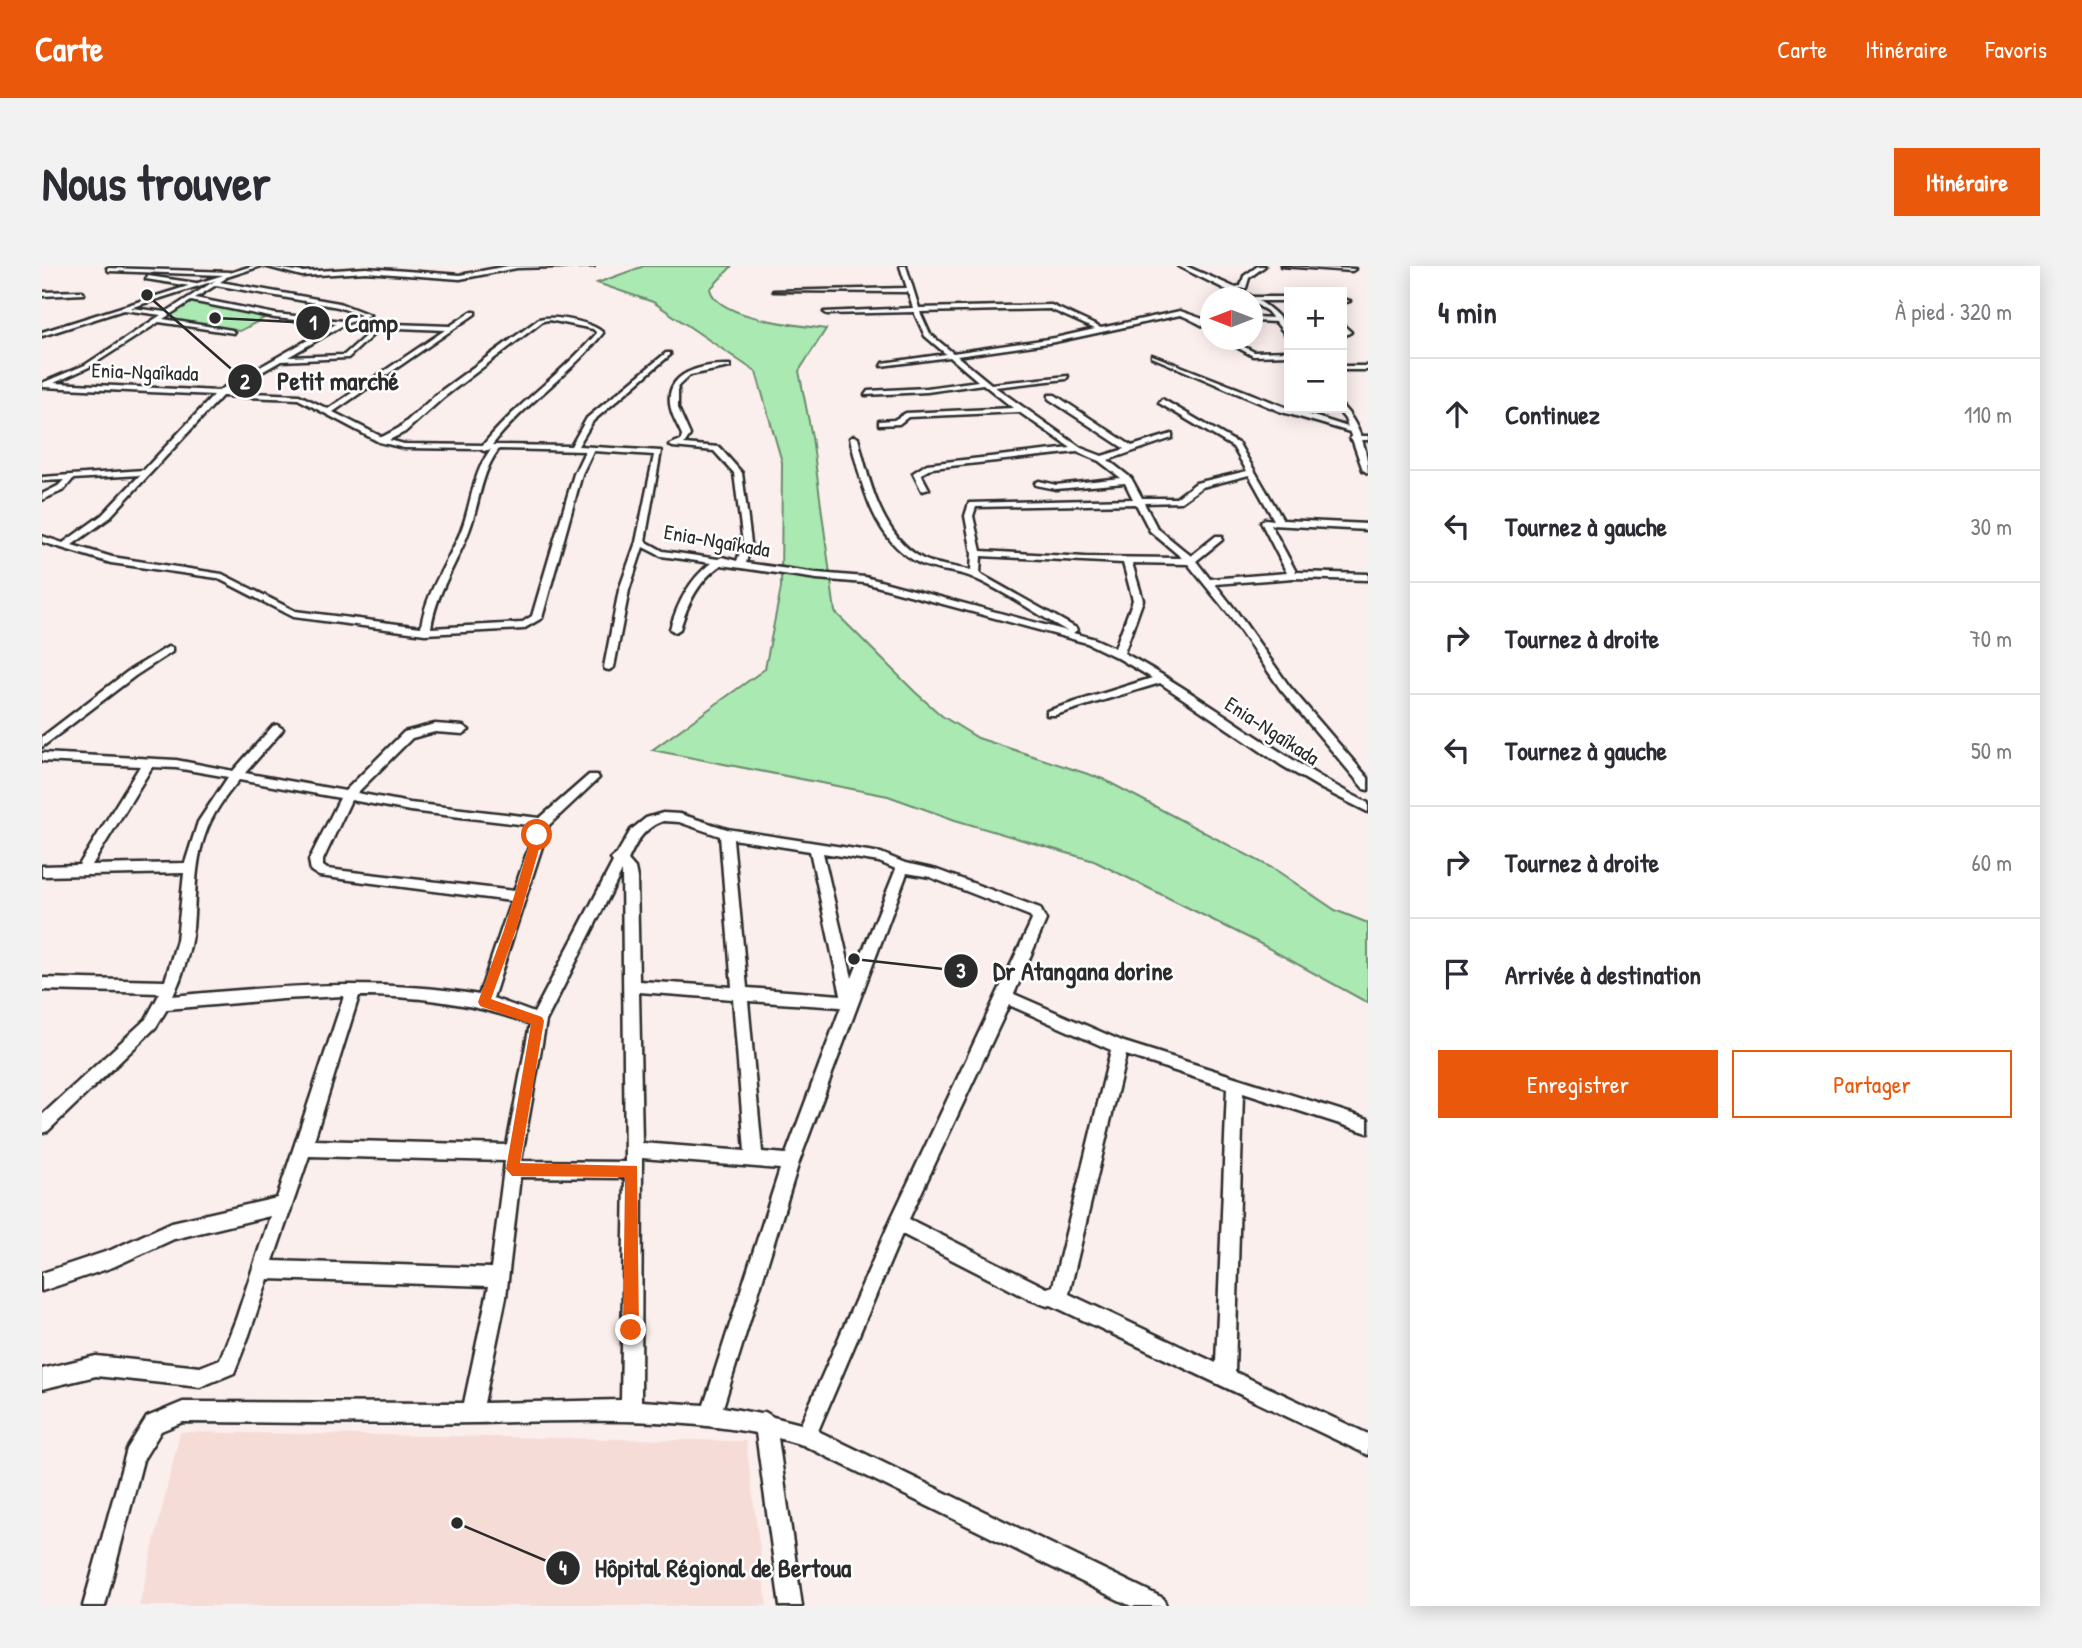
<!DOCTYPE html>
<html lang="fr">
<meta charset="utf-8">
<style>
:root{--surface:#fff;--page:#f2f2f3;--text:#2b2b33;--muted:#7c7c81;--line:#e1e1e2;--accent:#ea580c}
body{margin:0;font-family:"Patrick Hand",sans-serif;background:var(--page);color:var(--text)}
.controls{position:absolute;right:21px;top:21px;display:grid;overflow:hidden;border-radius:0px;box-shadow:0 4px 18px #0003}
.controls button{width:63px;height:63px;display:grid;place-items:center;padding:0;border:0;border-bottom:2px solid var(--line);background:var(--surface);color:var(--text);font:35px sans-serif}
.compass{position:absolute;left:1158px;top:21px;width:63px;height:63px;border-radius:50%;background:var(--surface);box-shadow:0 4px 18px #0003;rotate:270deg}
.stop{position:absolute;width:21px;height:21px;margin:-16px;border:5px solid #ea580c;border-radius:50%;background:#fff}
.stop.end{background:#ea580c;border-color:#fff;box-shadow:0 2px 7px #0008}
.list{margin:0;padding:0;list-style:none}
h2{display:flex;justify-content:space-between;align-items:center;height:91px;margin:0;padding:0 28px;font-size:30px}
h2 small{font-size:23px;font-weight:400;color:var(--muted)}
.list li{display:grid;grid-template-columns:46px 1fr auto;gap:21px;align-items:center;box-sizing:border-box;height:112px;padding:0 28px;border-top:2px solid var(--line)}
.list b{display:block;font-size:26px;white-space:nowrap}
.list em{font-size:23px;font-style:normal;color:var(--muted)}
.actions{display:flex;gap:14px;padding:21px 28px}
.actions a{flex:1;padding:16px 0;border:2px solid var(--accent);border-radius:0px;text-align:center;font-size:24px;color:var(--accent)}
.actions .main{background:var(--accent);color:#fff}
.icon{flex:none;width:38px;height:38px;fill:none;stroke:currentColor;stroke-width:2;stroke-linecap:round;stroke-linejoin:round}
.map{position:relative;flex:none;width:1326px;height:1340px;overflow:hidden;border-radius:0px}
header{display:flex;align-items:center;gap:42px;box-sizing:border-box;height:98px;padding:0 35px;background:var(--accent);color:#fff}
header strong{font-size:33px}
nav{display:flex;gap:38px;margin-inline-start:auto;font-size:24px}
.intro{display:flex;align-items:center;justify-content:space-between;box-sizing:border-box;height:168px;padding:0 42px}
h1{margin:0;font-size:49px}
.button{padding:18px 32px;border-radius:0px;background:var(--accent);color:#fff;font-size:24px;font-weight:700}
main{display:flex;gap:42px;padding:0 42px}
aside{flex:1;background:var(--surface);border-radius:0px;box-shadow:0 4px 18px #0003}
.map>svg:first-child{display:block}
.built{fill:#f6dcd7}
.green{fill:#aae9b1;stroke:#6a8a6e;stroke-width:2}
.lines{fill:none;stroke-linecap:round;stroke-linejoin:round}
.minor-casing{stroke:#2b2b2b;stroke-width:5}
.tertiary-casing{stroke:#2b2b2b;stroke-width:5}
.minor{fill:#fff;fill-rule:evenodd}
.tertiary{fill:#fff;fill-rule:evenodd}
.route{fill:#ea580c}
.labels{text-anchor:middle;stroke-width:5;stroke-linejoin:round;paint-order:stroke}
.far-street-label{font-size:21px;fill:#2b2b2b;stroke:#fff}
.leader{fill:none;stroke:#2b2b2b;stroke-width:2.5}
.callout-dot{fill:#2b2b2b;stroke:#fff;stroke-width:2.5}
.mark-label{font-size:21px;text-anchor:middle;font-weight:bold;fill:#fff}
.callout-label{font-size:26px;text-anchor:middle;font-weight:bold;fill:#2b2b2b;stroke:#fff;stroke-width:5;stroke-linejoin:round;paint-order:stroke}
</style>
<header>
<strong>Carte</strong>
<nav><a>Carte</a><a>Itinéraire</a><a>Favoris</a></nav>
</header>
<div class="intro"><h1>Nous trouver</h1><a class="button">Itinéraire</a></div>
<main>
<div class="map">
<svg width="1326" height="1340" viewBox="0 0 1326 1340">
<rect width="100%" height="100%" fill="#fbefed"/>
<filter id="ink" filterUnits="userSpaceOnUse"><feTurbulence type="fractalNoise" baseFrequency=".0143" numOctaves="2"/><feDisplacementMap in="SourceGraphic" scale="14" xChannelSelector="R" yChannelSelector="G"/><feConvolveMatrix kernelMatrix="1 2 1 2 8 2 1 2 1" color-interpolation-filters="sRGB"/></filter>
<g filter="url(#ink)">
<path class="built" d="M138 1166 704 1175 725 1340H97Z"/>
<g class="green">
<path d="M602 0H690L668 23C675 53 757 59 784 63L757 105 770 171 793 346 873 426 900 450 936 472 1061 513 1234 604 1293 644 1326 657V737L1217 677 1052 595 913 554 846 530 610 484 723 403 739 322 740 196 714 106 611 36 555 17Z"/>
<path d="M151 35 228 49 198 65 117 55Z"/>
</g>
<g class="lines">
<defs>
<g id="minor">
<path d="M222 0 260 6 324 2 418 9 466 0H552L475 2 418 13 324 6 260 10Z"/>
<path d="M858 0H864L877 42 1009 39 1059 62 1138 45 1161 53 1168 58V63C1158 59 1150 53 1138 49L1013 76 915 90 949 118 1026 110 1024 113 953 121 1039 182 1060 190 1083 183 1007 133V129H1013L1090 180 1130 168V172L1066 194 1089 212 1100 232H1134L1154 217 1205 205 1191 181 1117 137 1120 133 1197 178 1241 254 1326 258V264L1229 259 1254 306 1326 308V314L1251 312 1173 318 1195 346 1247 420 1326 512V524L1322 523 1239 424 1188 350 1146 298 1090 297 1101 334 1082 387C1166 432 1240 494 1326 537V546L1280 523 1239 499 1118 417 1013 449H1005V445L1110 412 1076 392 1045 377 823 317 775 313 679 299C656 315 646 337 638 363L633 366 628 363C636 337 647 314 669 297L619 290 601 281 587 324 572 401 567 404 563 403 562 401 577 324 594 276 612 189 551 185 540 208 500 352 481 363 383 368 251 351 175 312 69 297 0 276V270L21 277 60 249 98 209 31 213 22 224 0 234V228L16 220 22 214 0 215V211L102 204 172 129 0 121V117L43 99 119 49 82 44 80 41 124 46 182 9 67 5 65 2 188 6 190 9H182L184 12 178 16 297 37 328 49 303 58 246 91 302 89 329 65 327 61 321 60 323 57 408 60 429 46H433V48L291 146 340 171 357 162 396 127 497 53C512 49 551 56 561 67 528 109 483 137 450 179L529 180 545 152 624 87H628V89L551 155 536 180 619 185 603 275 621 285 676 293 680 291 695 295 701 277 692 207 672 185 631 181 627 179 639 174 640 169C637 161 631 152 629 143 620 106 661 98 688 99V101L648 109 636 120V142L648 169 642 178 677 181 700 207 709 277 704 297 775 307 823 311 1025 365C993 347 961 324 927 310 910 304 891 305 875 296 831 273 819 216 808 172L812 170 816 172C827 215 839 270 881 293 896 300 913 300 929 305L930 287 923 250 927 237 1091 233 1083 217 1014 223 994 219 993 217 997 215 1014 219 1079 212 1057 195 1035 186 890 202 879 208 887 223 880 225 871 207 885 198 1029 182 977 146 866 151 857 158 837 159V155L852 154 864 147 971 142 941 118 885 126 823 129 826 125 885 122 936 115 908 91 839 100 841 97 904 88 883 70 872 46 785 48 782 46 871 42 866 26 731 25 865 22ZM174 19 296 41 319 49 301 55 233 48 153 32ZM149 35 233 52 294 58 176 125 12 117 47 101 117 56 192 67 190 64 121 53ZM1008 43 1053 63 1013 72 911 87 888 68 878 46ZM507 54 551 63 555 67C520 108 475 137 441 179L362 178 347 174 363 166 402 131 501 55ZM333 61 403 64 286 143 257 129 185 126 239 95 306 92 334 66ZM180 130 256 133 337 176 362 182 438 183 442 185 449 183C430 208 430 237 419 265 405 298 384 326 379 361L253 345 180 308 70 291 30 279 66 253ZM457 183 543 185 532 208 490 350 479 357 389 362C394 326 415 298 427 265 438 237 438 208 457 183ZM1207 209 1232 254 1223 253 1219 256 1245 307 1168 313 1154 295 1180 274V270H1174L1149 290 1115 262 1102 237 1139 236 1160 221ZM1094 238 1108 265 1140 292 1043 291 939 285 931 250 934 241ZM939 290 1081 297 1091 334 1073 382 1053 373 1031 367 1035 364 1034 362 938 308Z"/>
<path d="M1216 0H1223L1207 12 1204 22 1186 24V22L1199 20 1202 10Z"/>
<path d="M1239 0 1313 3 1310 5Z"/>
<path d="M106 10 154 17 157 19 154 21 104 13Z"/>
<path d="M40 25 42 28 0 30V26Z"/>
<rect x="1211" y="31" width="36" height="4"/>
<path d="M1300 33 1308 35 1300 37Z"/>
<path d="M1210 51 1236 52 1239 54 1236 56 1210 55Z"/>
<path d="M1300 58 1309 66 1300 71 1302 66Z"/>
<path d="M1182 74H1189L1212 86 1247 85V89L1211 90Z"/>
<path d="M1110 89 1243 141 1315 164 1308 166 1237 145 1110 91Z"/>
<rect x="1300" y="100" width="26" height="4"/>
<path d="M1312 170H1326V174H1309L1308 172Z"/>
<path d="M126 381 130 382V386L93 410 0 481V471L85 406Z"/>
<path d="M393 458 421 460 427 464 421 468 393 466 370 472 315 527 368 537 498 552 547 509H555L557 512 507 559 451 732 492 747 571 596 569 593 575 588 589 564 604 552 621 547 638 548 685 563 839 587 863 597 895 604 998 642 1004 654 972 728 1082 776 1326 853V867L1201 827 1193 1106 1326 1168V1189L1009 1039 1005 1040 989 1034 860 968 776 1165 1121 1332 1124 1340H1089L761 1179 736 1172 760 1340H738L714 1167C621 1150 528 1155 433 1157 336 1159 238 1156 141 1156L119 1165 101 1194 63 1340H41L85 1183 105 1151 141 1136 422 1137 447 1020 226 1013 207 1069 192 1107 158 1121 54 1110 0 1123V1103L54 1090 158 1101 178 1093 194 1053 228 950 132 973 71 1001 0 1025V1007L69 984 130 956 235 932 302 730 241 733 125 743 114 761 6 865 0 867V849L104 753 118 727 0 724V712L123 715 135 674 142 607 0 610V600L37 599 98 500 0 495V487L134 494 191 505 231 460 235 459 241 463 239 466 203 507 303 525 362 466ZM110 501 134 502 186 511 156 556 143 597 50 599ZM197 514 298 532 267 594 269 605 277 610 469 635 437 729C335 712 234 720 131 730 141 709 148 685 151 662 154 631 152 599 163 569 170 548 183 531 197 514ZM309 534 368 545 494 560 472 625 285 603 281 600V594ZM621 555 637 556 678 570 690 721 597 715 595 612 593 602 586 594C594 577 601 562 621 555ZM691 573 768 585 799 729 705 722ZM781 587 837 596 854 603 810 712ZM580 605 583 896 479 895 504 755ZM865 607 888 611 988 650 990 654 850 951 759 1158 731 1151 723 1146 718 1148 681 1141 757 896ZM597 726 691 733 703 885 600 877ZM317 730C375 730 433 737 488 758L465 879 272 874ZM706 735 799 741 744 888 720 886ZM967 739 1069 784 1011 1020 1005 1022 867 953ZM1084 789 1185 822 1174 1097 1027 1028ZM267 890 463 895 449 1002 231 995ZM600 892 738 903 662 1139 599 1135ZM478 911 583 912 579 1134 442 1137 464 1031Z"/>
</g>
<g id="tertiary">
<path d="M210 0H219L0 70V66Z"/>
<path d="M1136 0H1144C1171 13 1247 38 1247 73L1225 45 1210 36V32H1201Z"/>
<path d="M1300 140C1316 156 1326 184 1326 207L1321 204 1303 153 1294 142Z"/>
</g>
</defs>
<use href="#minor" class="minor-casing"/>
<use href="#tertiary" class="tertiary-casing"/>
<use href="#minor" class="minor"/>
<use href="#tertiary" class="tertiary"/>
</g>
</g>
<path class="route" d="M495 565 501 569 474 664 449 733 500 751 502 755 478 897 595 900 597 1064 589 1072 581 1064 583 911 470 910 464 903 489 758 438 740 436 736 462 664 490 569Z"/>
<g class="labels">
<g class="far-street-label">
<text transform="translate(103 106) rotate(2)" y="7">Enia-Ngaîkada</text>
<text transform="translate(675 275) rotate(10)" y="7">Enia-Ngaîkada</text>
<text transform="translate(1230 465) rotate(33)" y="7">Enia-Ngaîkada</text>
</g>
</g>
<path class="leader" d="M173 52L271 57M105 29L203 115M812 693L919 705M415 1257L521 1302"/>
<g class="callout-dot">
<circle cx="173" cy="52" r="7"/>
<circle cx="105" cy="29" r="7"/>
<circle cx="812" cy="693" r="7"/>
<circle cx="415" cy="1257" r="7"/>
<circle cx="271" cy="57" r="18"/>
<circle cx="203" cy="115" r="18"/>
<circle cx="919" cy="705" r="18"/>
<circle cx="521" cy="1302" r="18"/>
</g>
<g class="mark-label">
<text x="271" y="64">1</text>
<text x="203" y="123">2</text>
<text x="919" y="712">3</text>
<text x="521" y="1309">4</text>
</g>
<g class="callout-label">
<text x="329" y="66">Camp</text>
<text x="296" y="124">Petit marché</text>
<text x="1041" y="714">Dr Atangana dorine</text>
<text x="681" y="1311">Hôpital Régional de Bertoua</text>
</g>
</svg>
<div class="controls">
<button>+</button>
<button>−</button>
</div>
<svg class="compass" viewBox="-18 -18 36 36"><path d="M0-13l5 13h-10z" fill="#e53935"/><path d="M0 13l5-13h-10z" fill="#7c7c81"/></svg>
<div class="stop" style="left:495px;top:569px"></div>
<div class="stop end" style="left:589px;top:1064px"></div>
</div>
<aside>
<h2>4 min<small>À pied · 320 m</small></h2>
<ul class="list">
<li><svg class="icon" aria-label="ahead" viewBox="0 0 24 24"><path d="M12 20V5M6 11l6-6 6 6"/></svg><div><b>Continuez</b></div><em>110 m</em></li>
<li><svg class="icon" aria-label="left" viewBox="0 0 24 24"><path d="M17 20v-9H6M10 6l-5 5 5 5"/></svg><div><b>Tournez à gauche</b></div><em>30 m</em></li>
<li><svg class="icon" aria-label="right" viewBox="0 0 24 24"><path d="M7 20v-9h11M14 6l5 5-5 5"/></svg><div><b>Tournez à droite</b></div><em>70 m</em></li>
<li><svg class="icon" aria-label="left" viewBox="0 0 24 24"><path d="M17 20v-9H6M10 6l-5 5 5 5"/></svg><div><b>Tournez à gauche</b></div><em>50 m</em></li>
<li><svg class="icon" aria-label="right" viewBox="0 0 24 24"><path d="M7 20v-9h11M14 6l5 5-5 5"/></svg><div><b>Tournez à droite</b></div><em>60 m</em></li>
<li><svg class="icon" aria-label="arrive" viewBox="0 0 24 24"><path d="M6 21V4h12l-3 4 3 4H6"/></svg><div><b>Arrivée à destination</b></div></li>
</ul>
<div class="actions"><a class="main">Enregistrer</a><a>Partager</a></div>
</aside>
</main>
